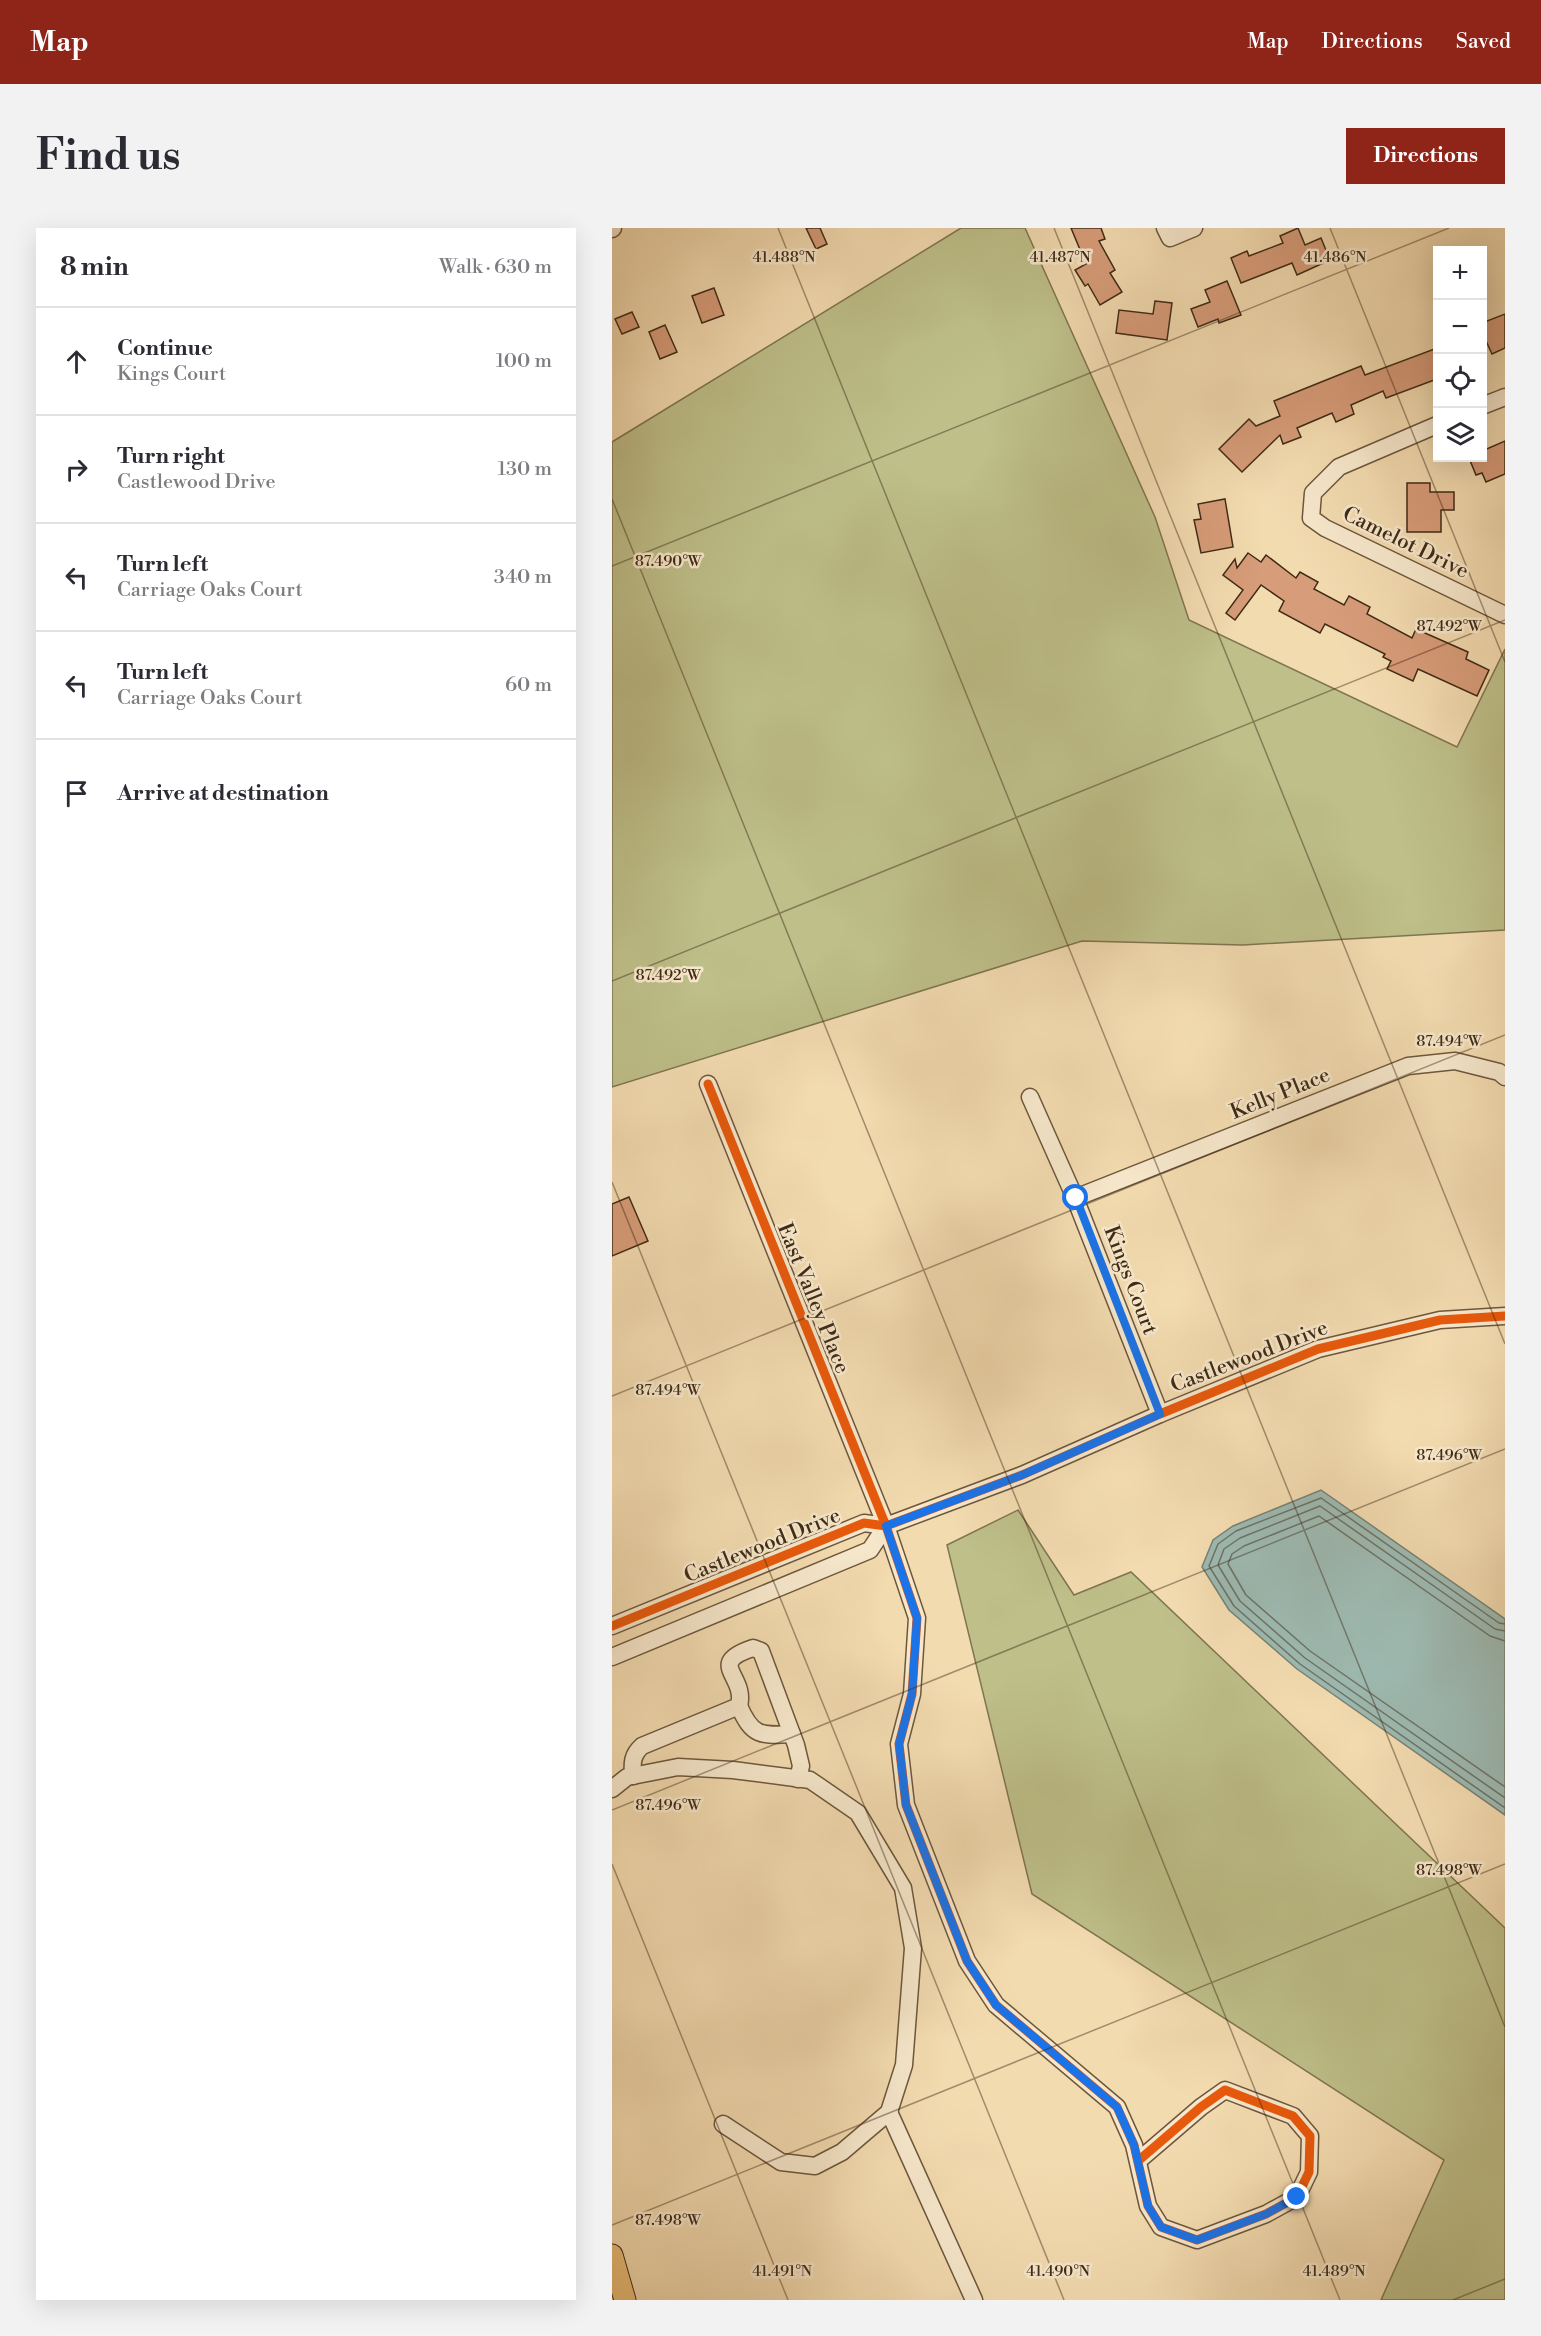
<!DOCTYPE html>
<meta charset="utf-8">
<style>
:root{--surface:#fff;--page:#f2f2f3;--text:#2b2b33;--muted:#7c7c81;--line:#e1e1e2;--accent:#8f2418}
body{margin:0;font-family:"Libre Bodoni",serif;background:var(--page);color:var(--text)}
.controls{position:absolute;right:18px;top:18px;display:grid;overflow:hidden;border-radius:0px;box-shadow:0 6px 24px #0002}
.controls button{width:54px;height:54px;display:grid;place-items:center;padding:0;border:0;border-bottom:2px solid var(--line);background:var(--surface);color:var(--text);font:30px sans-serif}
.stop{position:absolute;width:18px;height:18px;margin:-14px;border:4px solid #1a73e8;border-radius:50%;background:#fff}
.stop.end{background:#1a73e8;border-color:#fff;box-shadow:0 2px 6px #0008}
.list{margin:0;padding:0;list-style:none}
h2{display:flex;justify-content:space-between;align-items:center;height:78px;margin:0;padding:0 24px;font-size:26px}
h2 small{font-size:20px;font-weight:400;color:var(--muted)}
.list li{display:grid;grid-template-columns:39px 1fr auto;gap:18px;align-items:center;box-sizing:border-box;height:108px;padding:0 24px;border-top:2px solid var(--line)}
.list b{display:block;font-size:22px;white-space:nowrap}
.list p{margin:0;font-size:20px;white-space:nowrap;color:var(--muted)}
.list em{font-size:20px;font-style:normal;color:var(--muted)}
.icon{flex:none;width:33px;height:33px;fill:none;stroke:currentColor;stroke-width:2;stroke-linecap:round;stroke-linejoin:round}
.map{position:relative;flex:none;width:893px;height:2072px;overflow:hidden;border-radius:0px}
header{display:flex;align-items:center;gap:36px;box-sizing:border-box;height:84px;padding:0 30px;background:var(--accent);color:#fff}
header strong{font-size:28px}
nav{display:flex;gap:33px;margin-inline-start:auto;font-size:21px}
.intro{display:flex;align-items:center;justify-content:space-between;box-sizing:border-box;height:144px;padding:0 36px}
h1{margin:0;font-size:42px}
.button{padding:15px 27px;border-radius:0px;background:var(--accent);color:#fff;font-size:21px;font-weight:700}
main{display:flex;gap:36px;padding:0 36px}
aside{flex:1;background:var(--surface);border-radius:0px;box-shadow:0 6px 24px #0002}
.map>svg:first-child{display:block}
.green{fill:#bebf89;stroke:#7f7550;stroke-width:1.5}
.water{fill:#9dbab2;stroke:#788174;stroke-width:1.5}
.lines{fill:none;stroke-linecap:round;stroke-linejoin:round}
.shore{stroke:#6e7264;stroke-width:1.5}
.building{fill:#d79c79;stroke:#402b16;stroke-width:1.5}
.minor-casing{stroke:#6d573c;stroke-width:19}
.major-casing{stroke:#402b16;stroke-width:23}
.minor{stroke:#f7e8cc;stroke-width:16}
.major{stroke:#eabe78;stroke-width:21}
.cycleway-casing{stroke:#f7e8cc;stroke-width:13}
.cycleway{stroke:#e8590c;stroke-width:9}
.route{stroke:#1a73e8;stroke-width:8}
.ticks{fill:none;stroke:#402b16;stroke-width:1.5;stroke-opacity:0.45}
.labels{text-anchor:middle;stroke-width:5;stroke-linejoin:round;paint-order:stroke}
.street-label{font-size:21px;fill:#402b16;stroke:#f7e8cc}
.ticks-label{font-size:15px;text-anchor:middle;fill:#402b16;stroke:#f7e8cc;stroke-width:5;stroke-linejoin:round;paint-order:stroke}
</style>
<header>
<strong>Map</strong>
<nav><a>Map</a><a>Directions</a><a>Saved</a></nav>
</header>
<div class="intro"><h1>Find us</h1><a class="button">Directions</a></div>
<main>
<aside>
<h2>8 min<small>Walk · 630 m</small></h2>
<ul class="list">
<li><svg class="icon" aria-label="ahead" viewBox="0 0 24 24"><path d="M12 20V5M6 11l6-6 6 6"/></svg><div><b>Continue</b><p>Kings Court</p></div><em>100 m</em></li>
<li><svg class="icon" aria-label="right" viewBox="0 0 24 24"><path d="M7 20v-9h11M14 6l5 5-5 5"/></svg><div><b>Turn right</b><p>Castlewood Drive</p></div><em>130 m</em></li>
<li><svg class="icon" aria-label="left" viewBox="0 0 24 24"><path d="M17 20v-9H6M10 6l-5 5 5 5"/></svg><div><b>Turn left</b><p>Carriage Oaks Court</p></div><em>340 m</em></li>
<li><svg class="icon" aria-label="left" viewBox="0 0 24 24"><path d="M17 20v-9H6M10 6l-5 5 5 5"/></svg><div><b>Turn left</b><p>Carriage Oaks Court</p></div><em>60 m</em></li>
<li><svg class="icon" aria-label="arrive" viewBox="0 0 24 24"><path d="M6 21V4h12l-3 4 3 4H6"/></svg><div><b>Arrive at destination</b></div></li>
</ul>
</aside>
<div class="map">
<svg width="893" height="2072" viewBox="0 0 893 2072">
<rect width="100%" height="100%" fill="#f3dbb0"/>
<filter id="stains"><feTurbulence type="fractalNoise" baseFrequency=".00333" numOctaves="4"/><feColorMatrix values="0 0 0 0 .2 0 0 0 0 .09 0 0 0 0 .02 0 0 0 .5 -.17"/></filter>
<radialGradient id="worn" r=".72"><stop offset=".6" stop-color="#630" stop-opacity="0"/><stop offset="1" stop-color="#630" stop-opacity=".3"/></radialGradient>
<g class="green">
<path d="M349 0H413L543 289 577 392 845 519 893 421V702L631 717 470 713 0 859V214Z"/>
<path d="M406 1282 462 1367 519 1344 893 1700V2072H769L832 1932 420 1666 335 1317Z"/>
</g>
<path class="water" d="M709 1262 893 1391V1587L685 1441 617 1382 590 1339 601 1312 621 1298Z"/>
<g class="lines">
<g class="shore">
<path d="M893 1396 887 1395 709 1270 624 1303 606 1316 597 1338 622 1378 688 1436 893 1580"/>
<path d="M893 1403 883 1401 708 1278 628 1310 612 1321 606 1337 628 1373 693 1430 893 1570"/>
<path d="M893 1413 878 1408 707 1288 632 1318 620 1326 616 1336 634 1367 698 1423 893 1559"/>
</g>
</g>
<g class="building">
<path d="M194 0H208L215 16 204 21Z"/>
<path d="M459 0H489L493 11 487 13 503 42 498 45 510 64 488 77 476 56 473 58 463 42 474 36Z"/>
<path d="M686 0 693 17 709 10 718 32 685 47 680 35 629 55 619 30 635 23 637 28 671 15 668 8Z"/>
<path d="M615 53 629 87 607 95 606 91 586 99 579 81 598 74 593 62Z"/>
<path d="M102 60 112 87 90 95 80 68Z"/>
<path d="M543 73 560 75 555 112 504 105 507 82 541 86Z"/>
<path d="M20 84 27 99 10 106 3 91Z"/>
<path d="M893 86V120L880 126 870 104V95Z"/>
<path d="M53 97 65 124 48 131 37 104Z"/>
<path d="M825 120V151L774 170 771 163 739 177 742 186 724 194 720 185 685 200 689 209 671 216 668 207 630 244 607 221 637 191 644 198 668 188 662 173 749 138 753 147Z"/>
<path d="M893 213V246L874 254 870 245 864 247 857 230H870V223Z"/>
<path d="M795 255H818V264H842V282H829V304H795Z"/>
<path d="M613 271 621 319 589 325 582 292 589 291 586 276Z"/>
<path d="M636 325 649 334 654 327 684 350 688 344 706 354 702 361 732 377 737 368 758 379 755 386 800 410 804 401 856 424 854 431 877 442 865 468 806 441 801 453 775 441 779 433 771 429 773 426 713 396 708 405 667 383 672 373 649 357 623 392 614 385 631 362 611 347 623 331 625 340Z"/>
<path d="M17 969 36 1013 0 1028V976Z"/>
</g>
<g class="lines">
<defs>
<g id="minor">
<path d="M553 0 558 10 582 0"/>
<path d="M0 1 1 0"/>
<path d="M870 178 893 169"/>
<path d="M825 197 727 239 701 265 699 290 713 300 893 387"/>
<path d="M96 856 274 1298 305 1390 300 1466 287 1516 294 1577 355 1733 384 1777 505 1879 522 1917 536 1978 549 1999 585 2012 654 1986 685 1969 697 1944 698 1908 681 1888 613 1862 589 1879 526 1933"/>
<path d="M418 869 463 970 548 1186"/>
<path d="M463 970 796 838 843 833 887 844 893 849"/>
<path d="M0 1398 252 1295 274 1298 410 1247 548 1186 706 1121 828 1092 893 1088"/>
<path d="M0 1429 258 1322 274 1298"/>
<path d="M127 1478C140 1508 148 1508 180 1506"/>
<path d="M21 1548C20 1535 20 1527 30 1518L127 1478C135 1447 93 1436 141 1420L149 1423 184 1517 189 1538 186 1551"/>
<path d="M0 1561 15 1549 66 1539 121 1542 198 1552 246 1585 291 1660 301 1720 292 1837 277 1884 230 1924 203 1938 169 1934 111 1896"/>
<path d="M277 1884 362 2072"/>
</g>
<path id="major" d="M0 2027 13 2072"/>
</defs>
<use href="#minor" class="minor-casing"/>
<use href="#major" class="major-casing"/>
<use href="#minor" class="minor"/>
<use href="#major" class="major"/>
<defs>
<g id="cycleway">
<path d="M96 856 274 1298 305 1390 300 1466 287 1516 294 1577 355 1733 384 1777 505 1879 522 1917 536 1978 549 1999 585 2012 654 1986 685 1969 697 1944 698 1908 681 1888 613 1862 589 1879 526 1933"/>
<path d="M0 1398 252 1295 274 1298 410 1247 548 1186 706 1121 828 1092 893 1088"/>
</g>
</defs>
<use href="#cycleway" class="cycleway-casing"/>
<use href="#cycleway" class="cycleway"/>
</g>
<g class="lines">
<path class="route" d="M464 970 548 1186 410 1247 274 1298 305 1390 300 1466 287 1516 294 1577 355 1733 384 1777 505 1879 522 1917 536 1978 549 1999 585 2012 654 1986 685 1969"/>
</g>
<path class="ticks" d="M166 0 893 1799M442 0 893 1116M718 0 893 434M0 271 728 2072M0 338 837 0M0 753 893 392M0 954 452 2072M0 1168 893 807M0 1582 893 1221M0 1636 176 2072M0 1997 893 1636M841 2072 893 2051"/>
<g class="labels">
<g class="street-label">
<text transform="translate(794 314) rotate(26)" y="7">Camelot Drive</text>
<text transform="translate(668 865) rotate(-22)" y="7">Kelly Place</text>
<text transform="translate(519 1052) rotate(69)" y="7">Kings Court</text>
<text transform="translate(202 1070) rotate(68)" y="7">East Valley Place</text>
<text transform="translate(637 1128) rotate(-21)" y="7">Castlewood Drive</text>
<text transform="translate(150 1317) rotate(-22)" y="7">Castlewood Drive</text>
</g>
</g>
<g class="ticks-label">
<text x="172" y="34">41.488°N</text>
<text x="448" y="34">41.487°N</text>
<text x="723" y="34">41.486°N</text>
<text x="56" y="338">87.490°W</text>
<text x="837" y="403">87.492°W</text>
<text x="56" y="752">87.492°W</text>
<text x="837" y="818">87.494°W</text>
<text x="56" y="1167">87.494°W</text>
<text x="837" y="1232">87.496°W</text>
<text x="56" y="1582">87.496°W</text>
<text x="837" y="1647">87.498°W</text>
<text x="56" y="1997">87.498°W</text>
<text x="170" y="2048">41.491°N</text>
<text x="446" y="2048">41.490°N</text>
<text x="722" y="2048">41.489°N</text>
</g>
<rect width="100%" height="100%" filter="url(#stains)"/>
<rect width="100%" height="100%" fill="url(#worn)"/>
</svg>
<div class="controls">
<button>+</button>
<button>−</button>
<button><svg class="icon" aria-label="locate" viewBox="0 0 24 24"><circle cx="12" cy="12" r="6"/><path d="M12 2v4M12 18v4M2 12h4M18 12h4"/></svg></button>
<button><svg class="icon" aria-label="layers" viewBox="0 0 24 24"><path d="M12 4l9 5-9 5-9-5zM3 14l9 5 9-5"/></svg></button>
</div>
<div class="stop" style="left:464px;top:970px"></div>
<div class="stop end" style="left:685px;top:1969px"></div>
</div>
</main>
